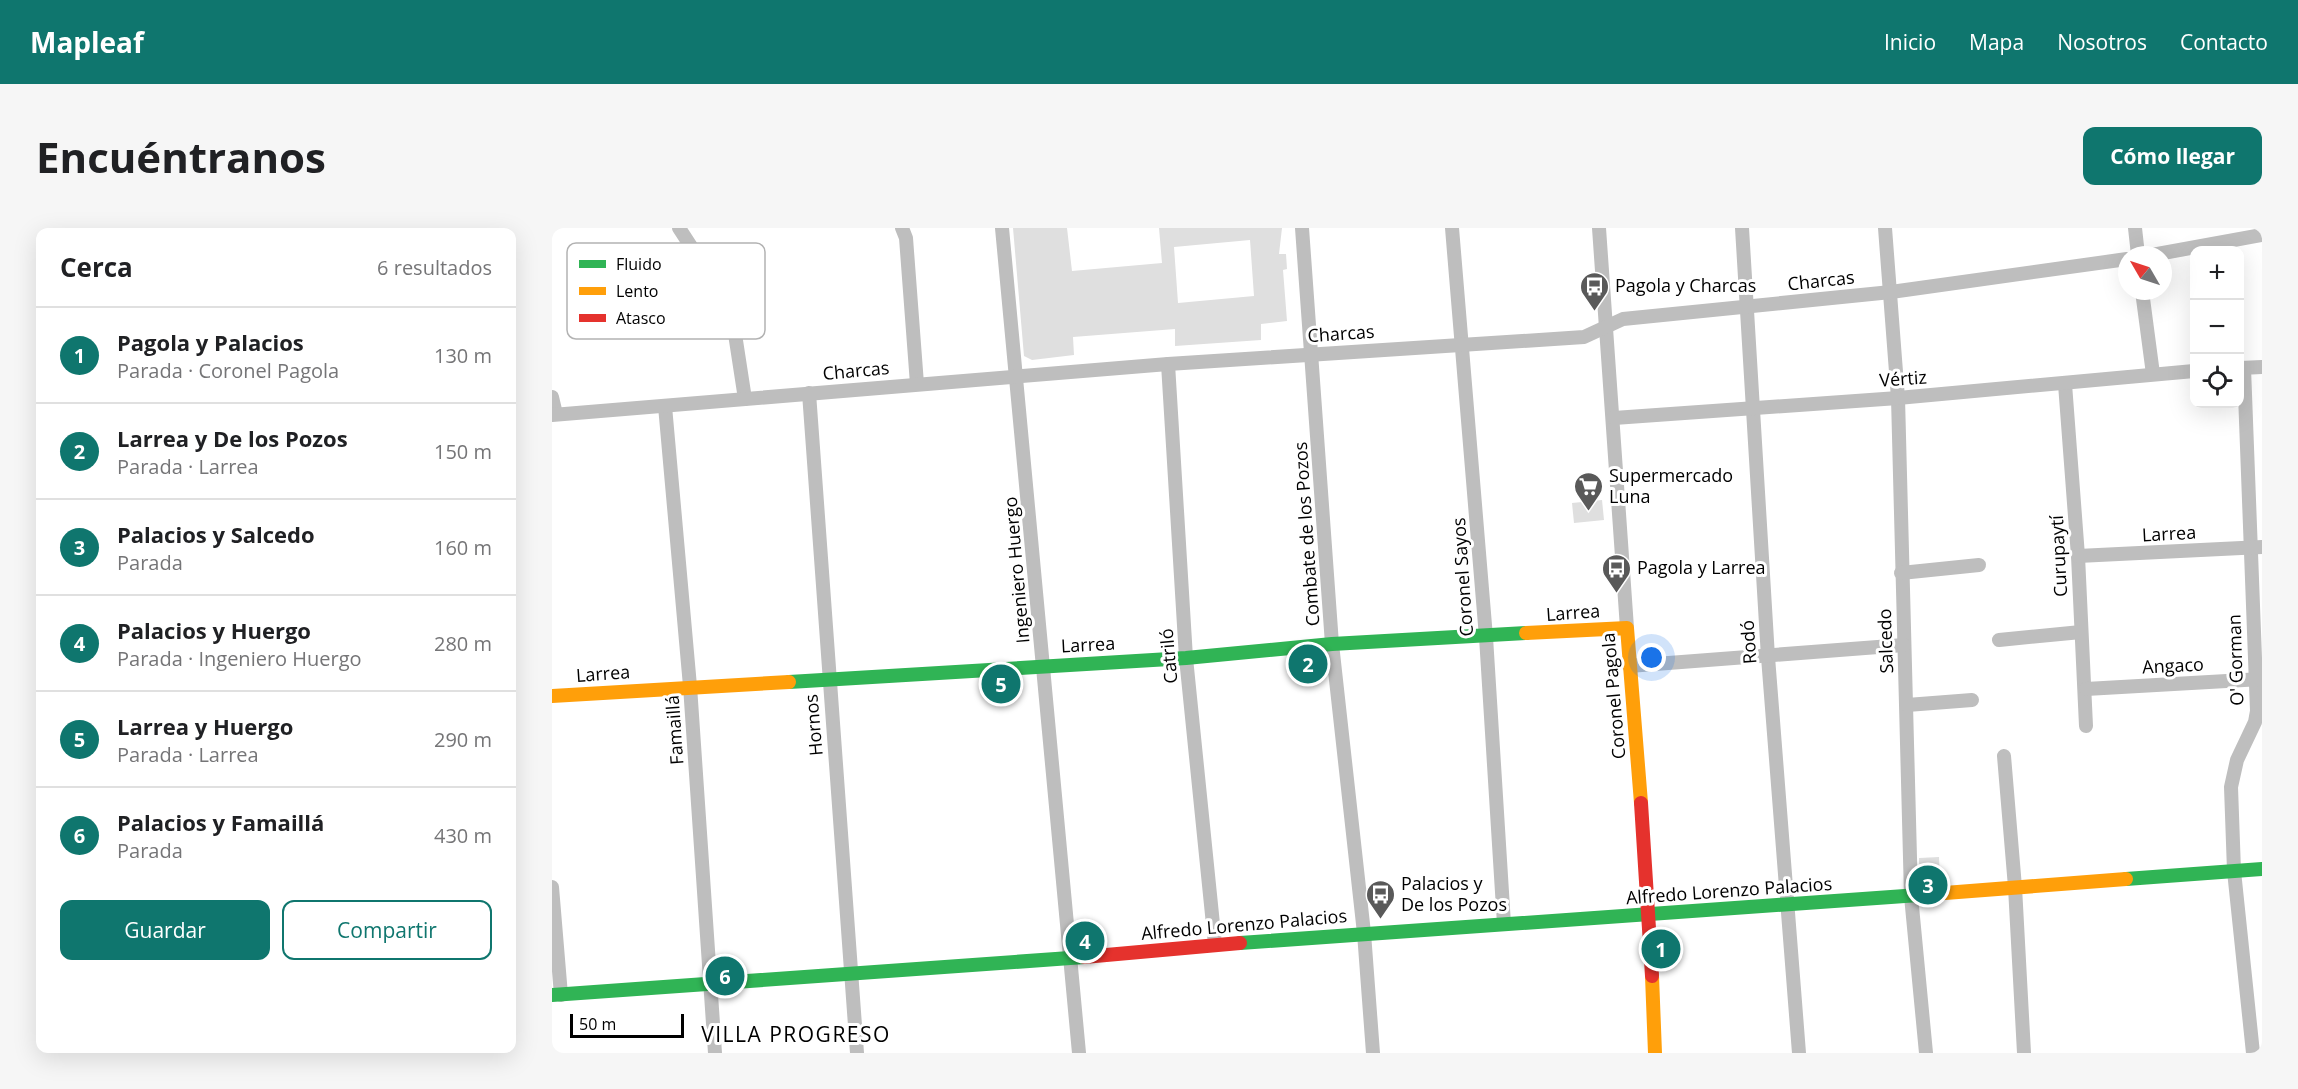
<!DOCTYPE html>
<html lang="es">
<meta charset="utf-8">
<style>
:root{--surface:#fff;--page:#f6f6f6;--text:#202124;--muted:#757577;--line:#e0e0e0;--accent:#0f766e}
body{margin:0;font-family:"Open Sans",sans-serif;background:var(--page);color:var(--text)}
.controls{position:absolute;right:18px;top:18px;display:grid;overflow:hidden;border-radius:12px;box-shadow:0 6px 24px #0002}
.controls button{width:54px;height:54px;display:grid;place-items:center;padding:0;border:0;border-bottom:2px solid var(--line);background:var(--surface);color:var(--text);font:30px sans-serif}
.compass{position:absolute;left:1566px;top:18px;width:54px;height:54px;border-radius:50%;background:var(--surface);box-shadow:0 6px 24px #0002;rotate:309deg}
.scale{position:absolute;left:18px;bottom:15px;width:114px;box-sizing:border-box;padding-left:6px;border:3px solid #000;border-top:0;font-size:16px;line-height:21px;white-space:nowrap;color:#000;-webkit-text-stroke:4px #fff;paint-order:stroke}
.you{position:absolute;left:1100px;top:430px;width:21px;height:21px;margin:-15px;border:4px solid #fff;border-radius:50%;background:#1a73e8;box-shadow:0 0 0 9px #1a73e833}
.badge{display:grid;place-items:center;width:39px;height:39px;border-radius:50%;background:var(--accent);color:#fff;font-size:20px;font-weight:700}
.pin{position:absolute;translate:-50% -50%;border:3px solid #fff;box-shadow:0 2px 6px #0006}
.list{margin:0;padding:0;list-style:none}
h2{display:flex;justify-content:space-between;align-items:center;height:78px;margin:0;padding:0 24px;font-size:26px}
h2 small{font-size:20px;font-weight:400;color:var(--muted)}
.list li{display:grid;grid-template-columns:39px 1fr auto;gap:18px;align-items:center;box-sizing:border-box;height:96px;padding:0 24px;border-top:2px solid var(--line)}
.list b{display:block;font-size:22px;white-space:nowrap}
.list p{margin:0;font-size:20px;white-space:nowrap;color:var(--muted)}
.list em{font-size:20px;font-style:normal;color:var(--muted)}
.actions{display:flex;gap:12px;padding:18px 24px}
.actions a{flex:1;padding:14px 0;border:2px solid var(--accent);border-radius:12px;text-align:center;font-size:21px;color:var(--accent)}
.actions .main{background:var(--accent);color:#fff}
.icon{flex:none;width:33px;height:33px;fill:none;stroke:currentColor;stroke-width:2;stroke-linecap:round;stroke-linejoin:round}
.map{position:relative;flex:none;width:1710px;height:825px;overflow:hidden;border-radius:12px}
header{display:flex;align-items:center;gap:36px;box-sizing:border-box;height:84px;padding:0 30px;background:var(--accent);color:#fff}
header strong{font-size:28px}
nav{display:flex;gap:33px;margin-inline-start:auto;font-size:21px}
.intro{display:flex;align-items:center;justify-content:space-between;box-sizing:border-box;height:144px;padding:0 36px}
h1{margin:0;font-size:42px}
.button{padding:15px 27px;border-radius:12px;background:var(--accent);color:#fff;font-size:21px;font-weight:700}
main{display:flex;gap:36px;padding:0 36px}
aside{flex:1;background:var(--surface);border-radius:12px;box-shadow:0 6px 24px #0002}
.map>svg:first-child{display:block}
.building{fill:#dfdfdf;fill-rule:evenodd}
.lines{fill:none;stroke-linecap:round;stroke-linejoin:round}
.street{stroke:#bebebe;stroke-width:14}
.fast{stroke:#30b455;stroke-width:14}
.slow{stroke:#ff9f0a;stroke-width:14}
.jam{stroke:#e5322d;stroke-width:14}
.labels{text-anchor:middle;stroke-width:6;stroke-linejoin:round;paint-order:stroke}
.street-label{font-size:18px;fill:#000;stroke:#fff}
.poi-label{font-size:18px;fill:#000;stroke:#fff;text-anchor:start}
.quarter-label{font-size:21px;letter-spacing:1.5px;fill:#000;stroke:#fff}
.key{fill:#fff;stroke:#b2b2b2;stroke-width:1.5}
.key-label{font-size:16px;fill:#000}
</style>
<header>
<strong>Mapleaf</strong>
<nav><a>Inicio</a><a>Mapa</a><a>Nosotros</a><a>Contacto</a></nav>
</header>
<div class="intro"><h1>Encuéntranos</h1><a class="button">Cómo llegar</a></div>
<main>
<aside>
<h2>Cerca<small>6 resultados</small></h2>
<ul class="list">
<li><span class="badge">1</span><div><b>Pagola y Palacios</b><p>Parada · Coronel Pagola</p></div><em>130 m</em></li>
<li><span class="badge">2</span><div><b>Larrea y De los Pozos</b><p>Parada · Larrea</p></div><em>150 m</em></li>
<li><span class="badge">3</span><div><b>Palacios y Salcedo</b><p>Parada</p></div><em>160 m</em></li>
<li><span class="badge">4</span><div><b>Palacios y Huergo</b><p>Parada · Ingeniero Huergo</p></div><em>280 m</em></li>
<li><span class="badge">5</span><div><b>Larrea y Huergo</b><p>Parada · Larrea</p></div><em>290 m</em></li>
<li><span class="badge">6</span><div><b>Palacios y Famaillá</b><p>Parada</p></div><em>430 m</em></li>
</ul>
<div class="actions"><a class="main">Guardar</a><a>Compartir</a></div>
</aside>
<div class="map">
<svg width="1710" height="825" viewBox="0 0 1710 825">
<rect width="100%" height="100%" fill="#fff"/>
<g class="building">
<path d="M461 0H515L520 43 610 35 607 0H730L727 26H734L735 41 731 42 735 93 709 96V112L623 118V101L521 109 522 127 480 132 472 128ZM698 12 702 68 626 75 622 19Z"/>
<path d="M1050 272 1052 292 1022 295 1020 275Z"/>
<path d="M1387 629 1388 651 1374 652 1367 647V630Z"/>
</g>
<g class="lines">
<g class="street">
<path d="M127 0 179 80 193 171"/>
<path d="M350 0 354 10 365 156"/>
<path d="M450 0 527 825"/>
<path d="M750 0 780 416 812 705 821 825"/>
<path d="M900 0 934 409 952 696"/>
<path d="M1047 0 1075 400"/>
<path d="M1190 0 1216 429 1247 825"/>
<path d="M1333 0 1346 170 1359 668 1374 825"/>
<path d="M1583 0 1586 27"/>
<path d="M1600 27 1710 7"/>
<path d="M1590 63 1601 146"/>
<path d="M616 136 634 430 663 716"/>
<path d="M1688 140 1710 139"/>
<path d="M1692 140 1705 483 1703 494 1685 532 1679 559 1682 643 1701 825"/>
<path d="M1513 156 1526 328 1534 498"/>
<path d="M257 165 305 825"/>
<path d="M0 169 4 186"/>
<path d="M113 178 138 458 163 825"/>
<path d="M0 187 616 136 1032 109 1071 91 1339 64 1575 31"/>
<path d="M1062 190 1346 170 1642 143"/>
<path d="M1526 328 1710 319"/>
<path d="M1349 345 1427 337"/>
<path d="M1447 412 1529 404"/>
<path d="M1077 438 1352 417"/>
<path d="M1534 461 1710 451"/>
<path d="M1355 477 1420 472"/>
<path d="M1452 528 1463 659 1472 825"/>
<path d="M0 659 9 767"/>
</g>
<g class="fast">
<path d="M237 454 634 430 780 416 974 405"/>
<path d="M1574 651 1710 641"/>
<path d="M688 715 1367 667"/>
<path d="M0 767 532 729"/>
</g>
<g class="slow">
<path d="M974 405 1075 400 1089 575"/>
<path d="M0 468 237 454"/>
<path d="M1367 667 1574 651"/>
<path d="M1100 748 1103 825"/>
</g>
<g class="jam">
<path d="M1089 575 1100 748"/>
<path d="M532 729 688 715"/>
</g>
</g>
<defs>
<symbol id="bus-pin" viewBox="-11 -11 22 30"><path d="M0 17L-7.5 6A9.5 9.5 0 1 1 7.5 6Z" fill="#595959" stroke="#fff"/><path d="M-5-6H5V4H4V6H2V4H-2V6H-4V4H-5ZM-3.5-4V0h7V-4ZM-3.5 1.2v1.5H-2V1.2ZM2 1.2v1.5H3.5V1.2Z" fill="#fff"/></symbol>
<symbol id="supermarket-pin" viewBox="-11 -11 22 30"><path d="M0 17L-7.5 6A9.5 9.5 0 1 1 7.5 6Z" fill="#595959" stroke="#fff"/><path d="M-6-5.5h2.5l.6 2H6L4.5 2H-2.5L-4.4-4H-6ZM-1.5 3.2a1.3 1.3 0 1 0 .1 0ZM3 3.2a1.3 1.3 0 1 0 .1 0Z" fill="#fff"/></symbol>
</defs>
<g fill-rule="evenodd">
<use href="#bus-pin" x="1026" y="42" width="33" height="45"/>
<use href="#supermarket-pin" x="1020" y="242" width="33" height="45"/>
<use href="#bus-pin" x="1048" y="324" width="33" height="45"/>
<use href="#bus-pin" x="812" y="650" width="33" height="45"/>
</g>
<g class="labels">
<g class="street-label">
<text transform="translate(1269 53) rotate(-6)" y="6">Charcas</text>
<text transform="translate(789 106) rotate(-4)" y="6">Charcas</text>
<text transform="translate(304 143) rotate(-5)" y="6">Charcas</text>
<text transform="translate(1351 151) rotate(-4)" y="6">Vértiz</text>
<text transform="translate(755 306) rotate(-94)" y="6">Combate de los Pozos</text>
<text transform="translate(1617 306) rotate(-3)" y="6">Larrea</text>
<text transform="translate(1507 328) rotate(-93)" y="6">Curupaytí</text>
<text transform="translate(465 342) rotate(-95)" y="6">Ingeniero Huergo</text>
<text transform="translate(911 349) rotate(-94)" y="6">Coronel Sayos</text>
<text transform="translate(1021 385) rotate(-4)" y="6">Larrea</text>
<text transform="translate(1334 413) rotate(-92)" y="6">Salcedo</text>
<text transform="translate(1197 414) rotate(-94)" y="6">Rodó</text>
<text transform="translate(536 417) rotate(-3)" y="6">Larrea</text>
<text transform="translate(617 428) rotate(-95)" y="6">Catriló</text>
<text transform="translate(1684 432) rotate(-92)" y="6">O' Gorman</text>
<text transform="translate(1621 438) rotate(-3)" y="6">Angaco</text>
<text transform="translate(51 446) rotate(-4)" y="6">Larrea</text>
<text transform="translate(1062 468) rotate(-95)" y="6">Coronel Pagola</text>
<text transform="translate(262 497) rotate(-95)" y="6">Hornos</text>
<text transform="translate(123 502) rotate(-94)" y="6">Famaillá</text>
<text transform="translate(1177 663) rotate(-4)" y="6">Alfredo Lorenzo Palacios</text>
<text transform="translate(692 697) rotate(-5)" y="6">Alfredo Lorenzo Palacios</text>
</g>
<g class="poi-label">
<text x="1063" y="64">Pagola y Charcas</text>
<text x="1057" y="254">Supermercado<tspan x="1057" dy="21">Luna</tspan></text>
<text x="1085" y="346">Pagola y Larrea</text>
<text x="849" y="662">Palacios y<tspan x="849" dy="21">De los Pozos</tspan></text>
</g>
<g class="quarter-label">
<text x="244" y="814">VILLA PROGRESO</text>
</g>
</g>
<rect x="15" y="15" width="198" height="96" rx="9" class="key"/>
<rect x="27" y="32" width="27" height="8" fill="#30b455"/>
<rect x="27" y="59" width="27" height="8" fill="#ff9f0a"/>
<rect x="27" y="86" width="27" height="8" fill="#e5322d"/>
<g class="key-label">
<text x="64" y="42">Fluido</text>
<text x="64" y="69">Lento</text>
<text x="64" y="96">Atasco</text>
</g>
</svg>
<div class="controls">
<button>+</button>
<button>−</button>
<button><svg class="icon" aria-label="locate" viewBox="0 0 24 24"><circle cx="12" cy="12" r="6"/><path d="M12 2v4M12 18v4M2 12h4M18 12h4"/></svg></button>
</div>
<svg class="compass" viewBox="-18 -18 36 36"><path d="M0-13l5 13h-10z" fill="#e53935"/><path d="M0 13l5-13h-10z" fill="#757577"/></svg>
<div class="scale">50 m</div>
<div class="you"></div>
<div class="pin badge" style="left:1109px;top:721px">1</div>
<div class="pin badge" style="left:756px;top:436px">2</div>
<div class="pin badge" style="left:1376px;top:657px">3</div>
<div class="pin badge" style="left:533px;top:713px">4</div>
<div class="pin badge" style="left:449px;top:456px">5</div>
<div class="pin badge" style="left:173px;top:748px">6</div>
</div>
</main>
